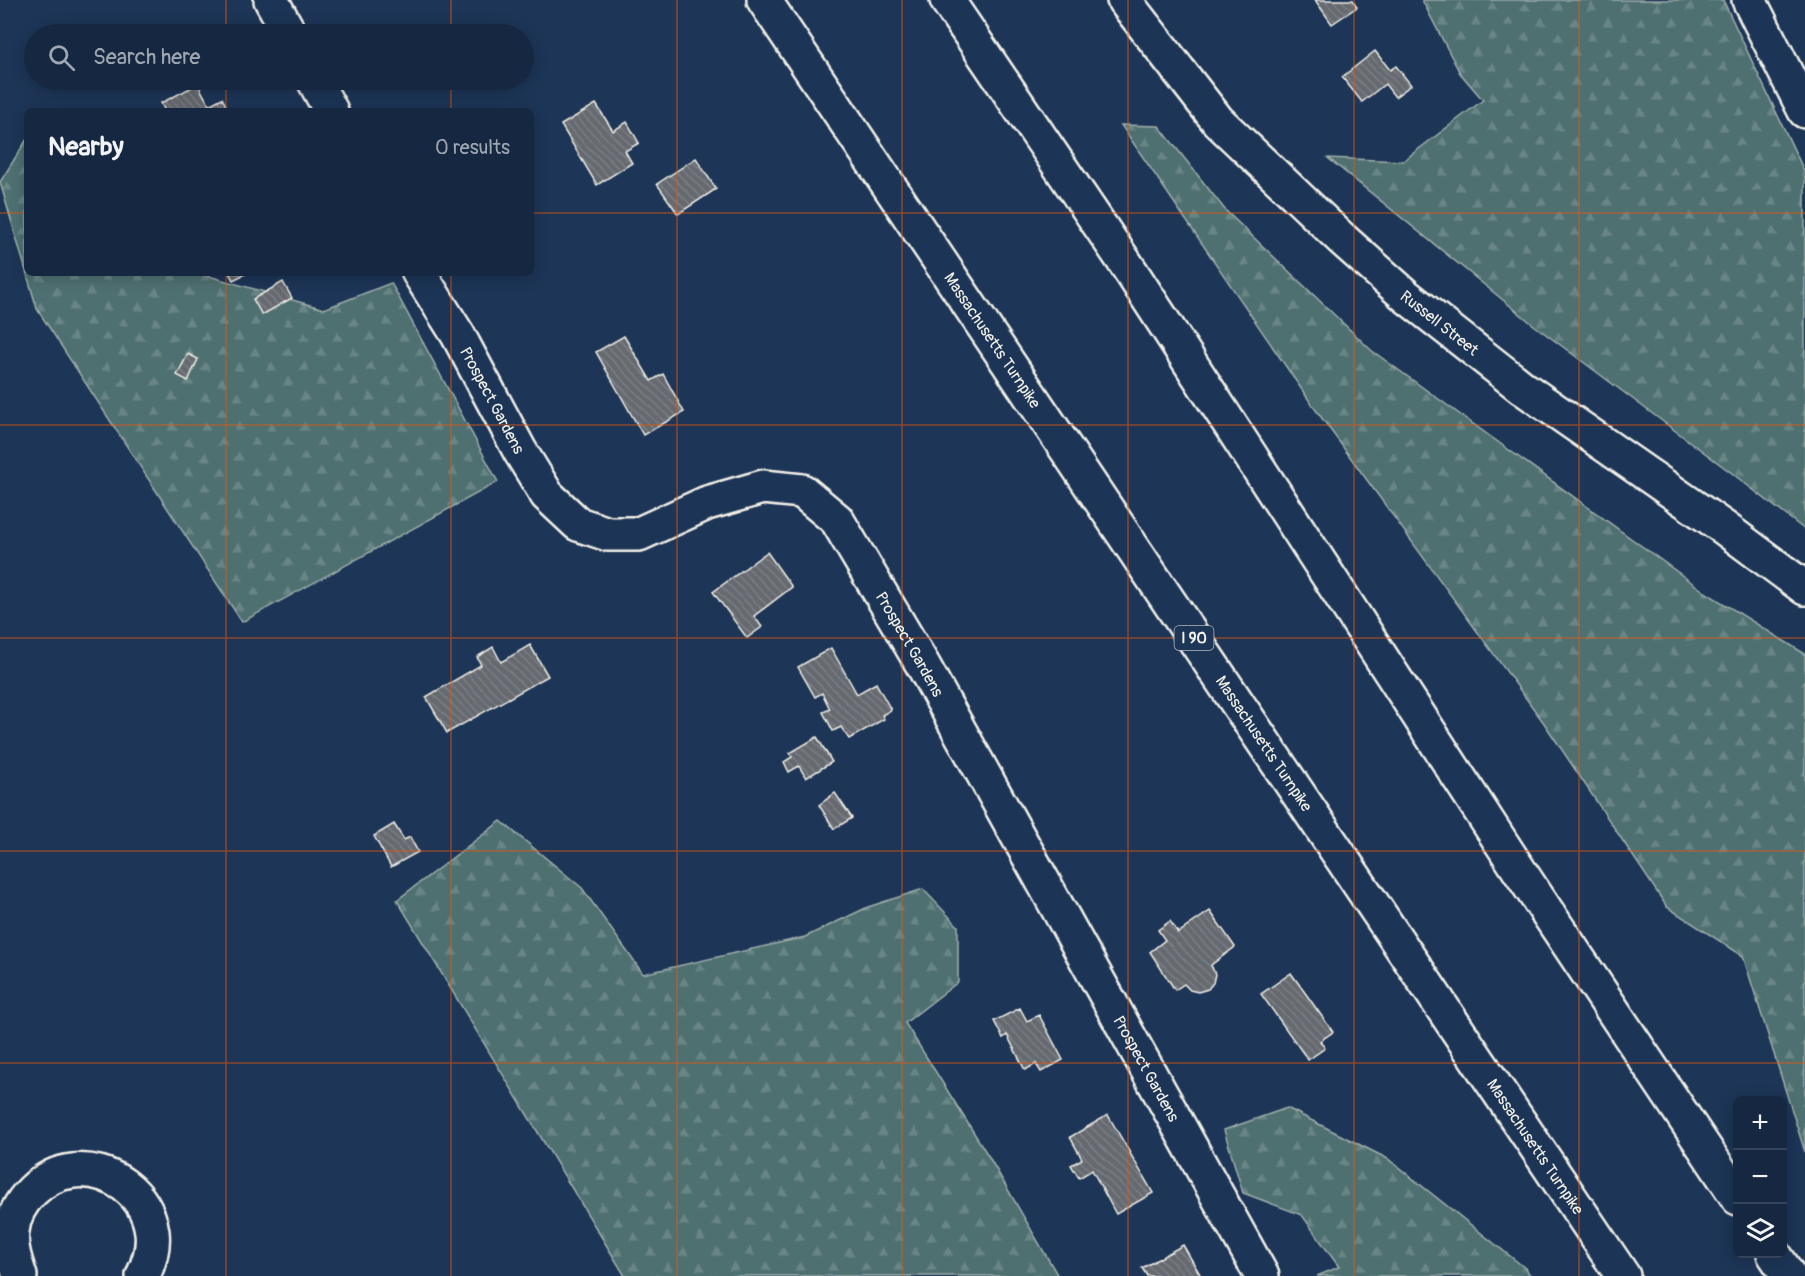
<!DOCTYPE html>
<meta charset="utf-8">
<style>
:root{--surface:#162841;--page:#1f3048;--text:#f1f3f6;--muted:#9ea6b1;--line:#35445a}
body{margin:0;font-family:Pangolin,sans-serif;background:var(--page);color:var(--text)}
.controls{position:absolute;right:18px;bottom:18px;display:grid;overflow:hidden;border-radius:9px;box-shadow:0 3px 15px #0003}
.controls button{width:54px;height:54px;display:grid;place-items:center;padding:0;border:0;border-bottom:2px solid var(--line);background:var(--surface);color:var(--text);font:30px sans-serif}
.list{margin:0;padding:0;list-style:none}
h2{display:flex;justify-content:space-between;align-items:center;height:78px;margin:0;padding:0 24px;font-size:26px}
h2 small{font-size:20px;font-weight:400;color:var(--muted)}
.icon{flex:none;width:33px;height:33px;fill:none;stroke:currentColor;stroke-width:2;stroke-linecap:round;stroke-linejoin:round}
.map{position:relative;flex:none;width:1805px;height:1276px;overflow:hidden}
.search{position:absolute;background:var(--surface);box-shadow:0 3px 15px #0003;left:24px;top:24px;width:510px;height:66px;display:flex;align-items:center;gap:15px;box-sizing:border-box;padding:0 21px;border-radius:33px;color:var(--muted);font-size:22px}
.panel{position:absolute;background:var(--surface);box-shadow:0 3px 15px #0003;left:24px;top:108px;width:510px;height:168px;border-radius:9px}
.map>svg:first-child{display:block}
.forest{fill:url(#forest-firs);stroke:#a2b0ac;stroke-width:1.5}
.building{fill:url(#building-back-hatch);stroke:#f4f1e8;stroke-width:1.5}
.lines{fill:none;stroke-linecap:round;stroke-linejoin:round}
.minor-casing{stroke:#f4f1e8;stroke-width:38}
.secondary-casing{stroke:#f4f1e8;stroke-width:38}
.motorway-casing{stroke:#f4f1e8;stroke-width:38}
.minor{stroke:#1d3557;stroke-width:33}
.secondary{stroke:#1d3557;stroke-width:33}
.motorway{stroke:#1d3557;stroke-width:33}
.grid{fill:none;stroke:#e8590c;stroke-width:1.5;stroke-opacity:0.55}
.labels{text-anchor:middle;stroke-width:6;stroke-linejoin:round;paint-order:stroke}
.shield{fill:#1d3557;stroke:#b4b9bc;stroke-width:1.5}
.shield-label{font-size:15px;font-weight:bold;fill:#f4f1e8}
.street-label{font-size:16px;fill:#f4f1e8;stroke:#1d3557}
</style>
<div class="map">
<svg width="1805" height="1276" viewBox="0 0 1805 1276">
<defs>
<pattern id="forest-firs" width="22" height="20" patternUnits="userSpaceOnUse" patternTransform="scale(1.5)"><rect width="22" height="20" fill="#4f7071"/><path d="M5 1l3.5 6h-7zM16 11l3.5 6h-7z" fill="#698585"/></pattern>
<pattern id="building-back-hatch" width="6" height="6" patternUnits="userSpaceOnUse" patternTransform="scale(1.5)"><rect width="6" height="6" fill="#65696f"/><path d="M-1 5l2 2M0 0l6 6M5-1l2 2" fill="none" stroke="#7c7f84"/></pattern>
</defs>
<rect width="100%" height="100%" fill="#1d3557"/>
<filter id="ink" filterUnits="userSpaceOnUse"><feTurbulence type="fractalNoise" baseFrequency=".0167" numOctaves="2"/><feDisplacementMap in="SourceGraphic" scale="12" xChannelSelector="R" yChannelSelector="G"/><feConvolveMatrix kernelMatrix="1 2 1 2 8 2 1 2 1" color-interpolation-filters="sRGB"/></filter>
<g filter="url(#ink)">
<g class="forest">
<path d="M1422 0H1723L1805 173V530L1729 471 1535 326 1328 158 1403 161 1483 100 1460 73Z"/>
<path d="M1121 125 1159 126 1226 211 1371 350 1705 592 1805 654V1152L1743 956 1667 907 1544 723 1313 406Z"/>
<path d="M27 139V273H198L324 309 391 283 498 482 242 622 37 309 0 182Z"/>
<path d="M501 821 582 888 643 974 805 937 868 907 923 889 958 926V982L905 1023 989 1157 1058 1276H625L397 900Z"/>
<path d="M1287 1108 1388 1159 1525 1268 1531 1276H1317L1339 1267 1302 1215 1243 1193 1224 1130Z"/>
</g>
<g class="building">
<path d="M1315 0H1353L1357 7 1332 24Z"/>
<path d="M1375 51 1390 70 1396 66 1411 85 1395 97 1385 84 1362 102 1342 77Z"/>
<path d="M198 84 209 105 222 98 229 111H165L161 103Z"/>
<path d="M596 104 613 131 627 122 639 143 625 151 632 163 597 185 561 125Z"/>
<path d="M696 158 716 189 678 214 657 184Z"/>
<path d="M229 273H247L233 280Z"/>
<path d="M283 282 292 298 262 315 253 299Z"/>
<path d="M624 336 651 381 663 374 684 412 643 435 596 352Z"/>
<path d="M188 354 198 359 188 381 177 375Z"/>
<path d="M767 552 792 587 754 616 762 627 747 638 713 592Z"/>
<path d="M530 645 548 676 447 733 426 697 481 665 477 657 493 647 501 662Z"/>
<path d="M831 648 857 694 876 683 891 710 882 715 884 719 849 739 841 727 833 731 823 712 830 709 822 693 815 697 798 667Z"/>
<path d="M817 737 832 762 806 778 799 766 789 772 784 762 792 757 790 753Z"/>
<path d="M835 793 852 818 834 829 819 805Z"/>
<path d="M394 824 404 840 410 837 418 852 391 867 374 836Z"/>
<path d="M1210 911 1235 947 1211 965 1215 974 1213 983 1208 989 1198 992 1190 990 1184 984 1175 990 1150 952 1165 940 1158 930 1170 921 1178 933Z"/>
<path d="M1291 973 1333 1032 1320 1041 1325 1048 1308 1060 1261 994Z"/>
<path d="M1020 1008 1027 1021 1039 1015 1063 1060 1041 1072 1036 1064 1025 1070 1007 1035 1003 1038 994 1021Z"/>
<path d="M1108 1115 1153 1193 1116 1214 1092 1170 1079 1178 1071 1165 1082 1159 1070 1137Z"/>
<path d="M1183 1245 1201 1276H1147L1142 1268Z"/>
</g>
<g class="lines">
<defs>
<g id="minor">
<path d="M271 0 290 34"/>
<path d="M314 80 331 111"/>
<path id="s1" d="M419 273 458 335 520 451 547 495 578 524 608 534H639L707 503 763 487 802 491 837 520 924 667 1262 1276"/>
<path d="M20 1276C15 1261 10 1247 12 1231 15 1201 43 1174 73 1171 110 1167 147 1193 152 1232 154 1248 149 1262 143 1276"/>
</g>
<g id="secondary">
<path id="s2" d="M1124 0 1218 121 1342 239 1406 296 1523 388 1723 527 1805 588"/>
<path d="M1749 0 1805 111"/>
</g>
<g id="motorway">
<path id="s3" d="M764 0 1623 1276"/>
<path d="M947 0 1130 270 1517 867 1738 1198"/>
<path d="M1774 1254 1789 1276"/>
</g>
</defs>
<use href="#minor" class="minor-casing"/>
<use href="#secondary" class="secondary-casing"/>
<use href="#motorway" class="motorway-casing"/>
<use href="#minor" class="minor"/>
<use href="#secondary" class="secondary"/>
<use href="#motorway" class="motorway"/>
</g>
</g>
<path class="grid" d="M226 0V34M451 0V34M677 0V1276M902 0V1276M1128 0V1276M1354 0V1276M1579 0V1276M226 80V111M451 80V111M0 213H27M531 213H1805M226 273V1276M451 273V1276M0 425H1805M0 638H1805M0 851H1805M0 1063H1805"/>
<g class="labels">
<rect class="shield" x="1174.5" y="626" width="39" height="24" rx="4.5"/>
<g class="shield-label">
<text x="1194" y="643">I 90</text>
</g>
<g class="street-label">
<text dy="6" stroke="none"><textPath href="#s2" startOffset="453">Russell Street</textPath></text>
<text dy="6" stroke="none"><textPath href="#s3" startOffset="410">Massachusetts Turnpike</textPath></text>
<text dy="6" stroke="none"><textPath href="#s1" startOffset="147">Prospect Gardens</textPath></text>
<text dy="6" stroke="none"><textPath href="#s1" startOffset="723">Prospect Gardens</textPath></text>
<text dy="6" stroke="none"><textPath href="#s3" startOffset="896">Massachusetts Turnpike</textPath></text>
<text dy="6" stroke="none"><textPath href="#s1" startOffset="1209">Prospect Gardens</textPath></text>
<text dy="6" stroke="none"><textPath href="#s3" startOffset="1382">Massachusetts Turnpike</textPath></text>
</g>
</g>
</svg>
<div class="controls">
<button>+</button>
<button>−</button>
<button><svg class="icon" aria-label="layers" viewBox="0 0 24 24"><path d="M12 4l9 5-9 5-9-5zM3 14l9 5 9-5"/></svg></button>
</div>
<div class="search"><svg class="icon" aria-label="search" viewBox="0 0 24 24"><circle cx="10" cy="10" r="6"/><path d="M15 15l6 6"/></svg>Search here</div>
<section class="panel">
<h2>Nearby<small>0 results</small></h2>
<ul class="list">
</ul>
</section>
</div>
